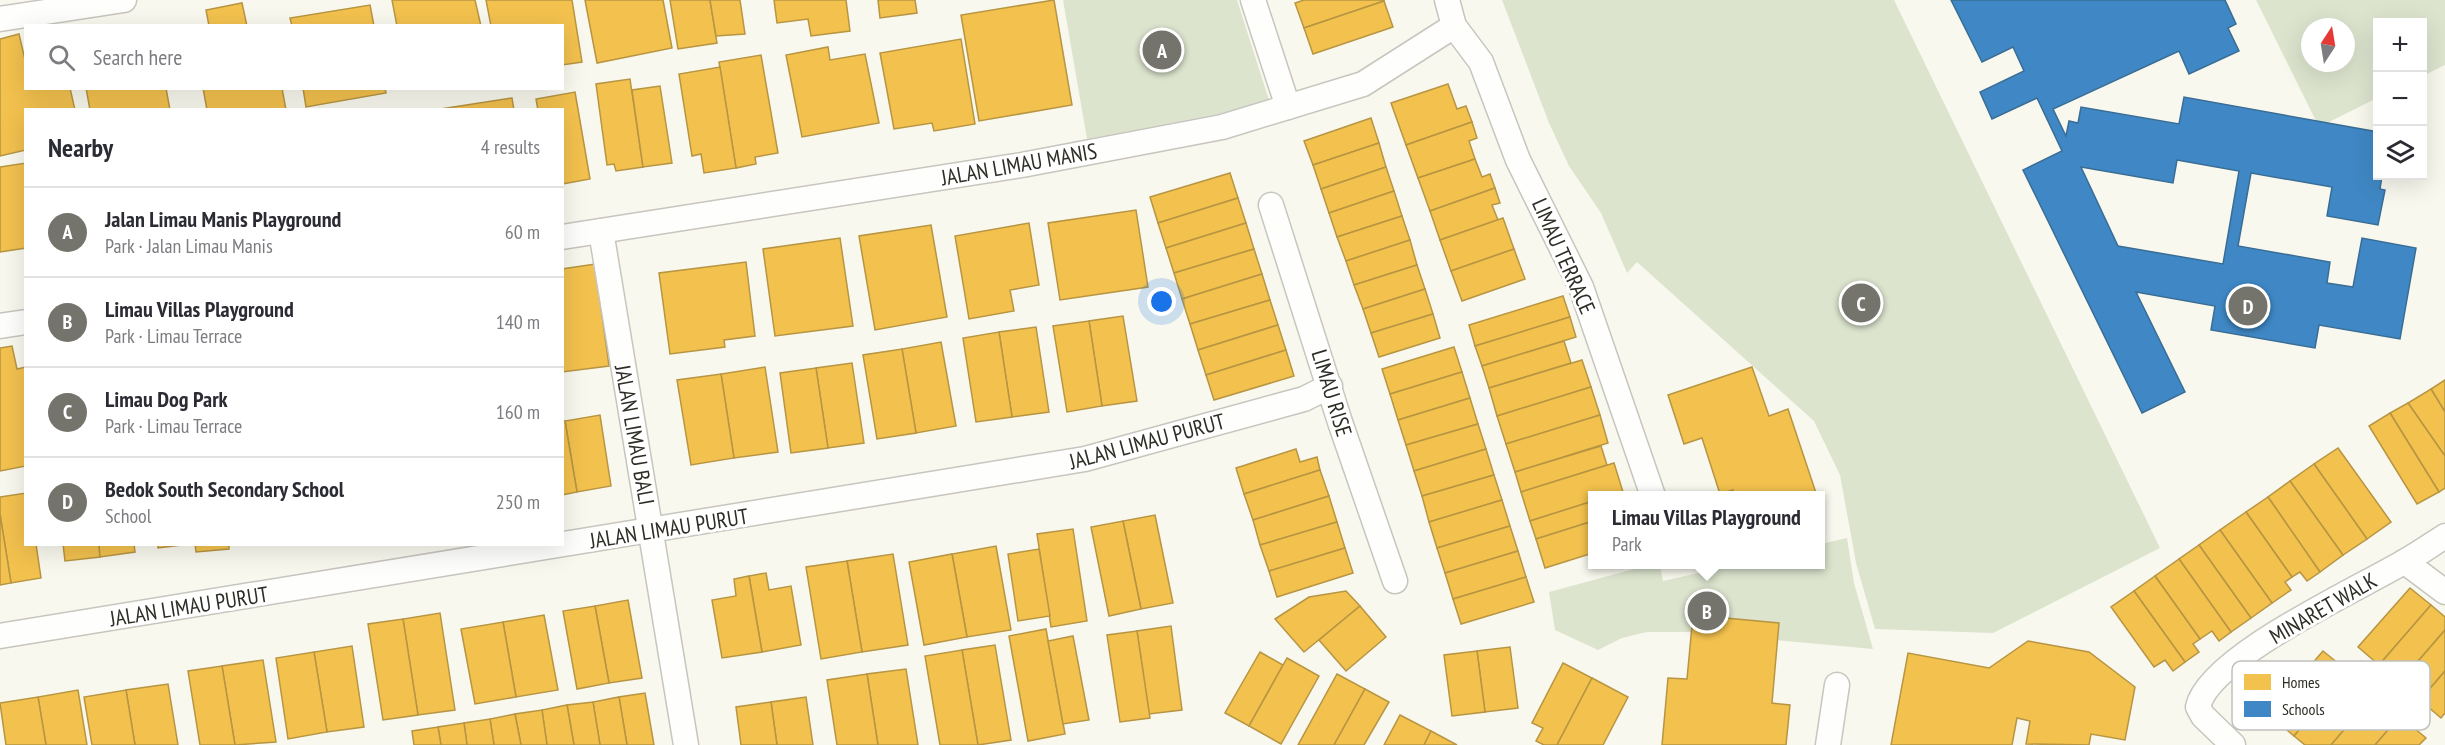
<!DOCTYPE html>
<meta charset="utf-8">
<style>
:root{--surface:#fff;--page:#f2f2f3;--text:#2b2b33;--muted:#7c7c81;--line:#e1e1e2;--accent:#75746c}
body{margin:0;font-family:"PT Sans Narrow",sans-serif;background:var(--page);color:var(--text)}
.controls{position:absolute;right:18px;top:18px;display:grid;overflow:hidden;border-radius:0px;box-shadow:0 6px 24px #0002}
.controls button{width:54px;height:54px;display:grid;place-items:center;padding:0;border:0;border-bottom:2px solid var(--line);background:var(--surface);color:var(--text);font:30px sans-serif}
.compass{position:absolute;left:2301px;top:18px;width:54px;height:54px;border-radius:50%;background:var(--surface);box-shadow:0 6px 24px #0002;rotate:12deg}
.you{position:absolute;left:1162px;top:302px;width:21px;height:21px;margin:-15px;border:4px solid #fff;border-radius:50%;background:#1a73e8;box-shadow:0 0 0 9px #1a73e833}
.badge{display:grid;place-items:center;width:39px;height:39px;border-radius:50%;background:var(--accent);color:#fff;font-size:20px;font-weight:700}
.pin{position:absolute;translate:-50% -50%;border:3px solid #fff;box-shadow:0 2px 6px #0006}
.popup{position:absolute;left:1588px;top:491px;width:237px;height:78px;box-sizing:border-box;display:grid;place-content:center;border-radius:0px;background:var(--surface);filter:drop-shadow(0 2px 4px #0005);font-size:20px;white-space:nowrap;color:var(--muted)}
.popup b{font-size:22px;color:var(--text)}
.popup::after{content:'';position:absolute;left:50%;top:100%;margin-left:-12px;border:12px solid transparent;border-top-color:var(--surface)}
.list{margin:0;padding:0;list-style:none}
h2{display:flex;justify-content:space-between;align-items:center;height:78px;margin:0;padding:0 24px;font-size:26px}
h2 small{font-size:20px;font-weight:400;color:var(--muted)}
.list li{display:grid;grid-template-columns:39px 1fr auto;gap:18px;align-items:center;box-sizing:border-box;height:90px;padding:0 24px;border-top:2px solid var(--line)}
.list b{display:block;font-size:22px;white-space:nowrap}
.list p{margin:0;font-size:20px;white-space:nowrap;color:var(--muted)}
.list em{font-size:20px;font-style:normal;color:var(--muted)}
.icon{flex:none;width:33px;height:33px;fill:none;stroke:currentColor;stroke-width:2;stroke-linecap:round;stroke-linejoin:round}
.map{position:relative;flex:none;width:2445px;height:745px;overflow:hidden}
.search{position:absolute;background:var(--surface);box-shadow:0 6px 24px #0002;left:24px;top:24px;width:540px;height:66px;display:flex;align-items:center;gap:15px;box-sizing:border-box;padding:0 21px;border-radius:0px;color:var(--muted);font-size:22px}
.panel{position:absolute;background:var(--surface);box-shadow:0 6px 24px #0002;left:24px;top:108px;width:540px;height:438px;border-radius:0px}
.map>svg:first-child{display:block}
.green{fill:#dce4ce;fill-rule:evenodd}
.homes{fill:#f2c14e;stroke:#b79542;stroke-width:1.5}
.schools{fill:#3f88c5;stroke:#3a6d95;stroke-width:1.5;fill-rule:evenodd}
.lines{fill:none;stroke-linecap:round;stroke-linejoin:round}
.minor-casing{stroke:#c7c5be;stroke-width:27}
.minor{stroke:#fefefc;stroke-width:24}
.labels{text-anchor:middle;stroke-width:6;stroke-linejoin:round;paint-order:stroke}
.street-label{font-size:22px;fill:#2e2d26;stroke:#fff}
.key{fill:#fff;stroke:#c0c0be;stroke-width:1.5}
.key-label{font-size:16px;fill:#2e2d26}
</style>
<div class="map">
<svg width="2445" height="745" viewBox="0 0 2445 745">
<rect width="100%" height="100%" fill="#f9f8ee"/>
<g class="green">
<path d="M1063 0H1237L1269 100 1218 114 1087 139Z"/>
<path d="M1502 0H1894L2160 548 1993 633 1875 629 1856 563 1840 475 1814 421 1637 262 1627 273 1601 213 1569 166 1549 123Z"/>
<path d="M2256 0H2445V65L2423 76 2422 22H2378L2377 98 2319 127ZM2310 27H2346V63H2310Z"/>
<path d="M1847 538 1854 583 1873 649 1691 632H1647L1622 638 1598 650 1555 630 1549 592 1649 565H1660L1663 581 1734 565 1821 564V544Z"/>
</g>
<g class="homes">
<path d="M392 0H475L481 26H397Z"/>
<path d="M486 0H572L582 62 562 65V26H491Z"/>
<path d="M585 0H663L672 48 597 63Z"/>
<path d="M670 0H710L717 43 678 49Z"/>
<path d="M710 0H740L745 34 716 36Z"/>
<path d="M774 0H846L850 31 811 36 808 19 777 23Z"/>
<path d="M878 0H915L917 13 880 18Z"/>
<path d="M1054 0 1072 105 979 121 961 15Z"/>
<path d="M1304 0H1384V1L1304 28 1295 3Z"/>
<path d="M1384 1 1393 27 1313 54 1304 28Z"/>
<path d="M242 3 247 26H209L206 10Z"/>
<path d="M370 5 374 26H292L290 18Z"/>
<path d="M19 34 26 64V88H70L75 110H26V150L0 156V39Z"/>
<path d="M961 39 975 124 934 131 932 123 894 129 880 53Z"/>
<path d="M828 47 830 60 865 54 879 123 802 137 786 55Z"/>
<path d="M761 55 778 153 755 157 756 164 736 168 719 62Z"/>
<path d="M720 67 736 168 704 173 701 154 692 156 679 74Z"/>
<path d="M630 79 643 167 616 171 614 164 607 165 596 84Z"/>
<path d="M1448 84 1457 109 1466 106 1472 122 1406 145 1391 103Z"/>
<path d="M660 86 672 163 643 167 632 90Z"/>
<path d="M86 88H166L170 110H90Z"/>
<path d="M203 88H282L286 110H207Z"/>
<path d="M303 88H385L386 93 306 107Z"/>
<path d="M575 92 590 179 562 184V110H538L536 99Z"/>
<path d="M512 98 514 110H434Z"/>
<path d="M1371 118 1379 143 1313 165 1304 141Z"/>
<path d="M1472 122 1477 138 1469 141 1475 159 1418 178 1406 145Z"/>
<path d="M1379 143 1386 167 1321 189 1313 165Z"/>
<path d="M1475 159 1482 177 1490 174 1495 188 1430 211 1418 178Z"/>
<path d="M26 163V248L0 252V167Z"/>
<path d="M1386 167 1394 191 1329 213 1321 189Z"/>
<path d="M1230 173 1238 198 1158 223 1150 197Z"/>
<path d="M1495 188 1500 203 1492 205 1498 220 1440 240 1430 211Z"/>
<path d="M1394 191 1402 216 1337 237 1329 213Z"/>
<path d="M1238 198 1246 223 1166 248 1158 223Z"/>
<path d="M1136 210 1148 287 1060 300 1048 223Z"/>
<path d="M1402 216 1410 240 1346 261 1337 237Z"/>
<path d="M1503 218 1514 249 1451 271 1440 240Z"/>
<path d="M1029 223 1039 285 1010 290 1014 311 969 319 955 236Z"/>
<path d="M1246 223 1254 249 1174 273 1166 248Z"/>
<path d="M931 225 947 317 875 330 859 236Z"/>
<path d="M840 238 853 326 775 336 763 249Z"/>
<path d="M1410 240 1417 265 1354 285 1346 261Z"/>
<path d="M1254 249 1262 274 1182 299 1174 273Z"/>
<path d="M1514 249 1525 279 1462 301 1451 271Z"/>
<path d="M746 262 755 336 724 340 725 347 670 354 659 273Z"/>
<path d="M595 264 609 366 562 372V269Z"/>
<path d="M1417 265 1425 289 1363 309 1354 285Z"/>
<path d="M1262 274 1270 300 1190 324 1182 299Z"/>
<path d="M1425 289 1433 314 1371 333 1363 309Z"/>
<path d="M1563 296 1570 317 1475 346 1469 325Z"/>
<path d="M1270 300 1278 325 1198 350 1190 324Z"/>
<path d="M1433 314 1440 338 1379 357 1371 333Z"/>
<path d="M1123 316 1137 401 1102 406 1089 321Z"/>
<path d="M1570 317 1576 337 1482 366 1475 346Z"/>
<path d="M1089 321 1102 406 1067 412 1053 326Z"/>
<path d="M1278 325 1286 350 1206 375 1198 350Z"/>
<path d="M1036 327 1049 412 1012 417 999 332Z"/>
<path d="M999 332 1012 417 976 422 963 338Z"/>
<path d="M1564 341 1571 363 1489 388 1482 366Z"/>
<path d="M941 342 956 426 916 433 902 349Z"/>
<path d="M12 346 17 369 26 367V466L0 471V348Z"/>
<path d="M1454 347 1462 372 1390 394 1382 369Z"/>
<path d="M902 349 916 433 877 439 863 355Z"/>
<path d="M1286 350 1294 376 1214 400 1206 375Z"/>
<path d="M1582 360 1591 387 1497 416 1489 388Z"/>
<path d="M852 363 864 443 828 448 816 368Z"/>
<path d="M765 367 778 452 734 458 721 374Z"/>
<path d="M1752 367 1769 416 1788 409 1817 496H1734L1733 490 1720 494 1702 438 1684 444 1668 395Z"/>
<path d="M816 368 828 448 791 453 780 373Z"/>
<path d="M1462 372 1470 398 1398 420 1390 394Z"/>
<path d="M721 374 734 458 691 465 677 380Z"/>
<path d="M2445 380V412L2431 389Z"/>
<path d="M1591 387 1600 415 1506 444 1497 416Z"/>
<path d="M2431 389 2445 412V456L2408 403Z"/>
<path d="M1470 398 1478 424 1406 445 1398 420Z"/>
<path d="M2408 403 2445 456V488L2439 492 2390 413Z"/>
<path d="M2390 413 2439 492 2417 504 2369 426Z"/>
<path d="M600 415 611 486 577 492 565 421Z"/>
<path d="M1600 415 1608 443 1515 472 1506 444Z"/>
<path d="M562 421H565L577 492 562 495Z"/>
<path d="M1478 424 1486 449 1414 471 1406 445Z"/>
<path d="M1601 446 1607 465 1521 492 1515 472Z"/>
<path d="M2338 448 2391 522 2367 539 2314 464Z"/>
<path d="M1296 449 1300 462 1317 457 1320 470 1244 494 1236 468Z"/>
<path d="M1486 449 1494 475 1422 496 1414 471Z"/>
<path d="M1614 463 1623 492 1612 496H1593V501L1530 521 1521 492Z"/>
<path d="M2314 464 2367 539 2343 555 2290 481Z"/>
<path d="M1320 470 1329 496 1253 520 1244 494Z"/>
<path d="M1494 475 1502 500 1429 522 1422 496Z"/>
<path d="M2290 481 2343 555 2320 572 2268 497Z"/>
<path d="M26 493V544H36L41 578 11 583 0 514V497Z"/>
<path d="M1329 496 1337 522 1260 545 1253 520Z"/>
<path d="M2268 497 2320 572 2307 581 2300 572 2292 577 2246 512Z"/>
<path d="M1502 500 1510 526 1437 548 1429 522Z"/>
<path d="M1593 501V521L1536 539 1530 521Z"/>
<path d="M2246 512 2292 577 2285 582 2291 590 2272 603 2220 530Z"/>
<path d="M0 514 11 583 0 585Z"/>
<path d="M1155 515 1173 603 1141 609 1123 521Z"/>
<path d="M1123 521 1141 609 1109 616 1091 527Z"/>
<path d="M1593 521V553L1545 568 1536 539Z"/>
<path d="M1337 522 1345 548 1269 571 1260 545Z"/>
<path d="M1510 526 1518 551 1445 573 1437 548Z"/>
<path d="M1073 529 1087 621 1051 627 1037 534Z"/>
<path d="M2220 530 2272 603 2251 618 2199 545Z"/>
<path d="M63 544H99L100 557 65 561Z"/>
<path d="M99 544H134L135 552 100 557Z"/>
<path d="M158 544H190L158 548Z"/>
<path d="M195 544H229V549L196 552Z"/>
<path d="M2199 545 2251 618 2231 632 2179 559Z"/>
<path d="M996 546 1011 630 967 637 952 554Z"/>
<path d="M1345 548 1353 573 1277 597 1269 571Z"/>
<path d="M1039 549 1050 616 1018 621 1008 554Z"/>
<path d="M1518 551 1526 577 1453 599 1445 573Z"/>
<path d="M893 554 908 645 862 652 847 561Z"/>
<path d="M952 554 967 637 924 645 909 562Z"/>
<path d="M2179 559 2231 632 2219 641 2212 631 2200 639 2155 576Z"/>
<path d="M847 561 862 652 821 659 806 567Z"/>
<path d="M766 573 769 590 791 586 801 645 762 652 749 576Z"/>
<path d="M749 576 762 652 722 658 712 600 736 596 734 579Z"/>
<path d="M2155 576 2200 639 2193 644 2199 652 2185 662 2134 591Z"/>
<path d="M1526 577 1534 602 1461 624 1453 599Z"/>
<path d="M2410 588 2431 605 2379 665 2358 647Z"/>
<path d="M1346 591 1360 606 1304 652 1275 619 1309 597Z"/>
<path d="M2134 591 2185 662 2173 671 2165 660 2154 667 2111 607Z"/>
<path d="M628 600 642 678 609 683 595 606Z"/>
<path d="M2431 605 2445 617V630L2400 682 2379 665Z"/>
<path d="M595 606 609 683 577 689 563 611Z"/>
<path d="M1360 606 1386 637 1346 671 1319 640Z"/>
<path d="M440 613 455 710 418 715 403 619Z"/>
<path d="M544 615 558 690 516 697 503 622Z"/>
<path d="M1693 615 1779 623 1772 703 1790 705 1786 745H1662L1668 678 1687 679Z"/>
<path d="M403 619 418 715 383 720 368 624Z"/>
<path d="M503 622 516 697 475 704 461 629Z"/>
<path d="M1171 626 1182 710 1149 714 1137 631Z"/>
<path d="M1046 629 1065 734 1028 741 1009 636Z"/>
<path d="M2445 630V671L2420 700 2400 682Z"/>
<path d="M1137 631 1150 718 1120 722 1107 635Z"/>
<path d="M1073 636 1089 720 1063 724 1048 641Z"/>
<path d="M2028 641 2089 652 2135 687 2125 740 2091 734 2089 745 2026 744 2030 721 2017 718 2012 745H1891L1908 653 1989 668Z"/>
<path d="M995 645 1011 740 978 745 962 650Z"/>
<path d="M352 646 364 727 327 732 314 652Z"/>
<path d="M1510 647 1518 708 1485 712 1477 651Z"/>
<path d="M962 650 978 745H940L925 656Z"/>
<path d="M1477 651 1485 712 1452 716 1444 655Z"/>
<path d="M2323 651 2349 672 2294 736 2268 714Z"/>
<path d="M314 652 327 732 288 739 276 658Z"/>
<path d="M1260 652 1283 665 1249 726 1225 713Z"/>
<path d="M1287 658 1319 676 1281 744 1249 726Z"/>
<path d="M263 660 276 742 235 745 222 666Z"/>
<path d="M1563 663 1592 678 1557 745H1544L1536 741 1543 728 1532 723Z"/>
<path d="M222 666 235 745H200L188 671Z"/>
<path d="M906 669 918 745H878L867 674Z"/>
<path d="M2445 671V713L2441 718 2420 700Z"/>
<path d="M2349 672 2374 695 2331 745H2305L2294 736Z"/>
<path d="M867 674 878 745H837L827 680Z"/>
<path d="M1337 674 1365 689 1334 745H1298Z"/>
<path d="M1592 678 1628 697 1603 745H1557Z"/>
<path d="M168 684 178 745H135L126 690Z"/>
<path d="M1365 689 1389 702 1364 745H1334Z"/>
<path d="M78 690 87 745H46L38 697Z"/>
<path d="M126 690 135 745H92L84 697Z"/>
<path d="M645 693 654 745H627L619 697Z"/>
<path d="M2374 695 2400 716 2375 745H2331Z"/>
<path d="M38 697 46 745H6L0 703Z"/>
<path d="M619 697 627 745H600L593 702Z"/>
<path d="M806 697 813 745H777L771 702Z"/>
<path d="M593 702 600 745H574L567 705Z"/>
<path d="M771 702 777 745H741L736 707Z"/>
<path d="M567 705 574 745H547L542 710Z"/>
<path d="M542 710 547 745H521L515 714Z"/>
<path d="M515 714 521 745H494L490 719Z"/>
<path d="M1400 715 1431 731 1424 745H1384Z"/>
<path d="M2400 716 2426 738 2419 745H2375Z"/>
<path d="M490 719 494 745H467L464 723Z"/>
<path d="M464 723 467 745H441L438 727Z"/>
<path d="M438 727 441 745H414L412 731Z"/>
<path d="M1431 731 1457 745H1424Z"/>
</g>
<path class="schools" d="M1951 0H2225L2236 24 2228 28 2239 51 2189 74 2179 51 2053 109 2066 136 2069 121 2078 123 2081 107 2179 124 2184 97 2378 132V176H2382L2380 189 2385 190 2378 225 2327 216 2332 187 2251 173 2238 246 2330 262 2327 283 2353 287 2362 238 2416 248 2400 339 2319 325 2315 348 2211 330 2215 306 2136 292 2185 392 2142 413 2023 170 2062 151 2037 98 1992 119 1980 92 2024 71 2013 47 1982 62ZM2177 160 2239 171 2223 264 2118 246 2081 167 2173 183Z"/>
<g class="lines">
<defs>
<g id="minor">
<path d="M1253 0 1288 107"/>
<path d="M1447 0 1454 26 1481 62 1518 160 1581 287 1653 496"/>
<path d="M0 19 124 0"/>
<path d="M1271 205 1340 422 1395 581"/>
<path d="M601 231 686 745"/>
<path d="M562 237 1022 165 1222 127 1363 84 1454 26"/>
<path d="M0 326 26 322"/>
<path d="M2405 562 2445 592"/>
<path d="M0 636 1085 459 1304 399 1330 386"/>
<path d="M1828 745 1837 685"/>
<path d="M2233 745 2203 716 2198 707C2208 658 2358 589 2402 563 2417 555 2431 545 2445 536"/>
</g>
</defs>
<use href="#minor" class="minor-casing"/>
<use href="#minor" class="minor"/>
</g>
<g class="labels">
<g class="street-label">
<text transform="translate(1019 164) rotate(-10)" y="8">JALAN LIMAU MANIS</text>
<text transform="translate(1564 256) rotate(66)" y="8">LIMAU TERRACE</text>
<text transform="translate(1332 393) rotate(73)" y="8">LIMAU RISE</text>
<text transform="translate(635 435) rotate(80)" y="8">JALAN LIMAU BALI</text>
<text transform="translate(1147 441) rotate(-15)" y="8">JALAN LIMAU PURUT</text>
<text transform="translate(669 528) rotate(-9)" y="8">JALAN LIMAU PURUT</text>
<text transform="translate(189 606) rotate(-9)" y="8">JALAN LIMAU PURUT</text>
<text transform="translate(2323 608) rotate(-30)" y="8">MINARET WALK</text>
</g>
</g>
<rect x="2232" y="661" width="198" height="69" rx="9" class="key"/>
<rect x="2244" y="674" width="27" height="16" fill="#f2c14e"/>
<rect x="2244" y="701" width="27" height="16" fill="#3f88c5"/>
<g class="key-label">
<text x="2282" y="688">Homes</text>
<text x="2282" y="715">Schools</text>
</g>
</svg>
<div class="controls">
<button>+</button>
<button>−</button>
<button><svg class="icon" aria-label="layers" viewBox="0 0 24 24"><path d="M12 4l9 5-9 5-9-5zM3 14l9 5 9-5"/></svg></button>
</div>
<svg class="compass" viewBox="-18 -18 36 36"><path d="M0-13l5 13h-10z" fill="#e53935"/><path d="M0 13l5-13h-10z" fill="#7c7c81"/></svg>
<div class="you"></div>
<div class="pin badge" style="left:1162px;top:50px">A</div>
<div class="pin badge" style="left:1707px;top:611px">B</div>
<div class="popup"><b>Limau Villas Playground</b>Park</div>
<div class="pin badge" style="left:1861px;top:303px">C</div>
<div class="pin badge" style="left:2248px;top:306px">D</div>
<div class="search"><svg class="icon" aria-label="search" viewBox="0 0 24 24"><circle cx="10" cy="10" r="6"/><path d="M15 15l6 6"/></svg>Search here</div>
<section class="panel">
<h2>Nearby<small>4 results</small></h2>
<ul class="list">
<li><span class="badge">A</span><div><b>Jalan Limau Manis Playground</b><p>Park · Jalan Limau Manis</p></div><em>60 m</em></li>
<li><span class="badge">B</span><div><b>Limau Villas Playground</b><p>Park · Limau Terrace</p></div><em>140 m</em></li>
<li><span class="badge">C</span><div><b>Limau Dog Park</b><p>Park · Limau Terrace</p></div><em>160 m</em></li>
<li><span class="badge">D</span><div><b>Bedok South Secondary School</b><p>School</p></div><em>250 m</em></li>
</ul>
</section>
</div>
